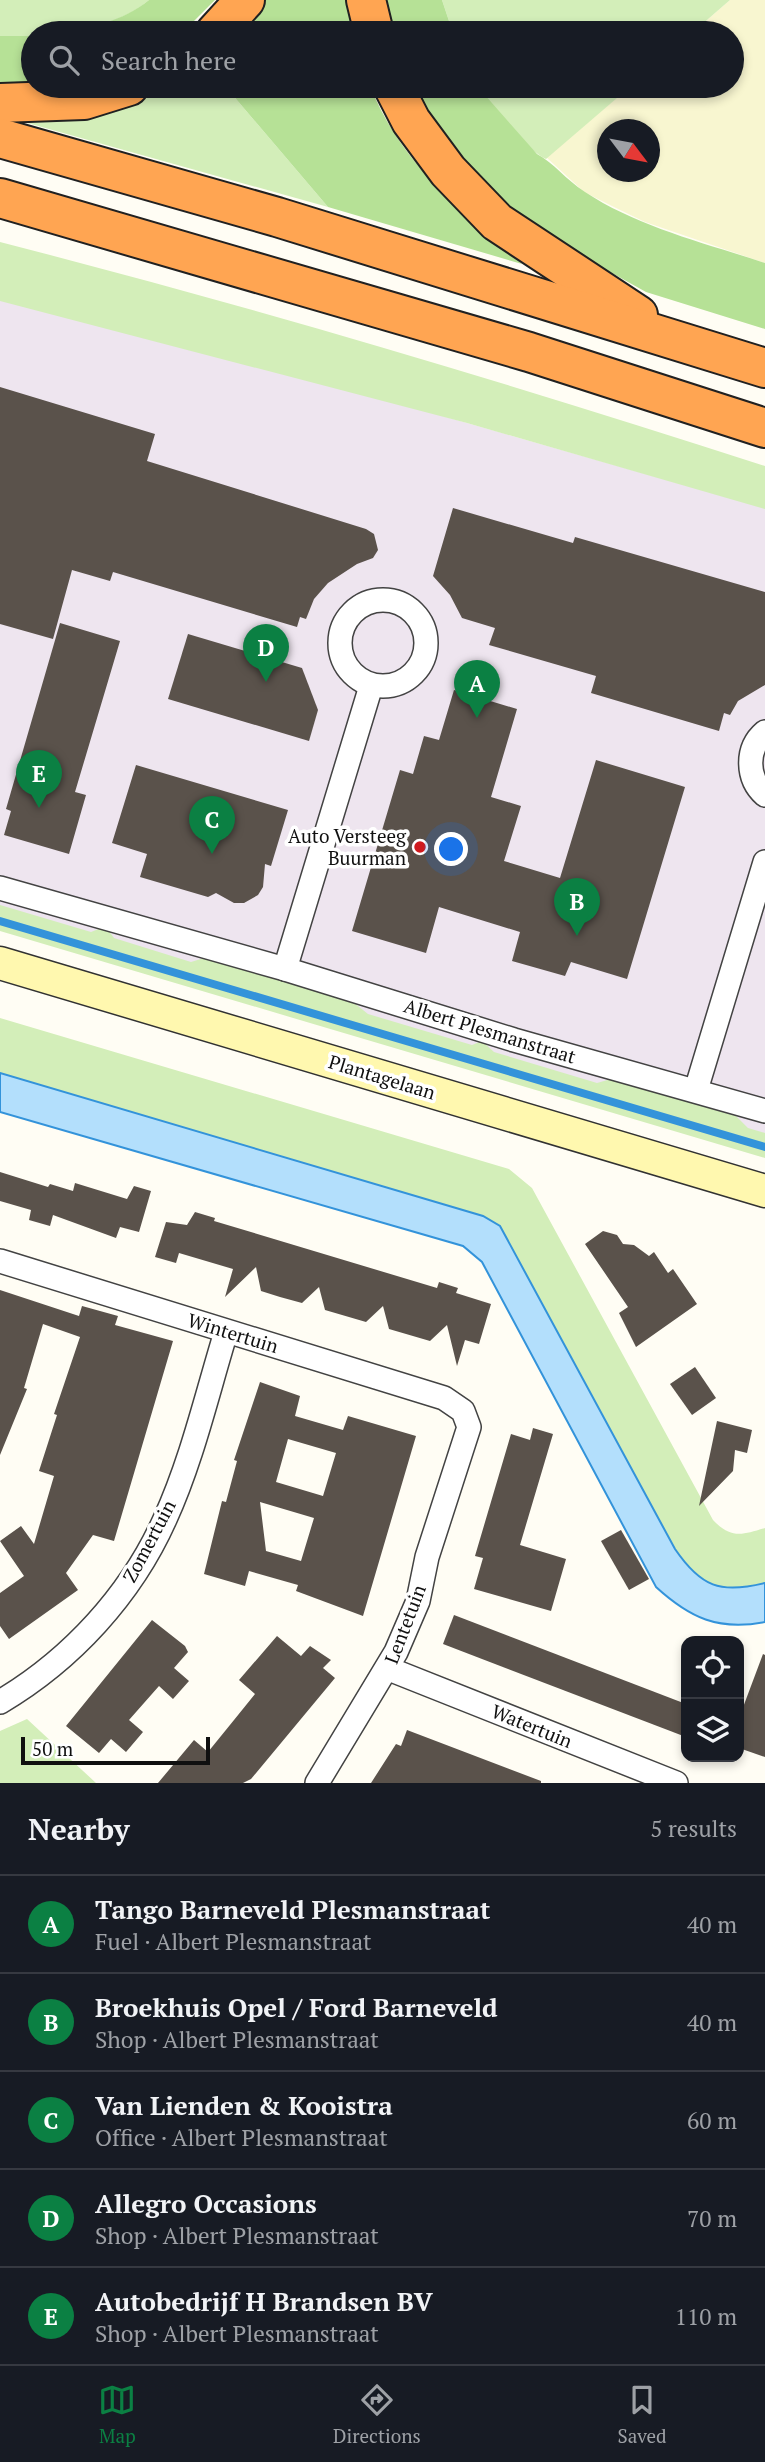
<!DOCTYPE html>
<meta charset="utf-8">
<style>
:root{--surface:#171b24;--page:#242831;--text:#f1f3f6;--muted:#9ea1a6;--line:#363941;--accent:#0b8043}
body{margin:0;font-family:"PT Serif",serif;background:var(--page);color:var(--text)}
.controls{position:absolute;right:21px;bottom:21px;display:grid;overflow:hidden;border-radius:14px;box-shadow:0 4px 10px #0003}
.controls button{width:63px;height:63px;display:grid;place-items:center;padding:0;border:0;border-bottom:2px solid var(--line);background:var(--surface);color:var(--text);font:35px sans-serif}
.compass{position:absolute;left:597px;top:119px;width:63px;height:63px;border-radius:50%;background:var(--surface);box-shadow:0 4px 10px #0003;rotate:122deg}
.scale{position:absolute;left:21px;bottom:18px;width:189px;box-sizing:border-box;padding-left:7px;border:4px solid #101010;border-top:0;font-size:19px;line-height:24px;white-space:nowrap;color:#101010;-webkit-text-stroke:5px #fff;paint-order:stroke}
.you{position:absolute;left:452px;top:850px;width:24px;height:24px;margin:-18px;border:5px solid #fff;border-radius:50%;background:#1a73e8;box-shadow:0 0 0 10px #1a73e833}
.badge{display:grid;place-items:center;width:46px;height:46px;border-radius:50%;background:var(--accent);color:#fff;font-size:23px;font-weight:700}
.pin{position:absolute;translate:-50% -58px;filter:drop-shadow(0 2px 4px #0008)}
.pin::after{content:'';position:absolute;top:37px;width:24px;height:21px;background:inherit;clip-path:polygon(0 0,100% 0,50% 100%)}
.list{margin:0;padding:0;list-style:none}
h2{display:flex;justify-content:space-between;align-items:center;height:91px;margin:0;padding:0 28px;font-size:30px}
h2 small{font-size:23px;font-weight:400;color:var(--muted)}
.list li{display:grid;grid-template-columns:46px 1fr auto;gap:21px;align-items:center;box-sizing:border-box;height:98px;padding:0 28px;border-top:2px solid var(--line)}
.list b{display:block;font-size:26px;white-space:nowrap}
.list p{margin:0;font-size:23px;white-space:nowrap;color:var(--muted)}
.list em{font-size:23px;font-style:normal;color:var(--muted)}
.icon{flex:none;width:38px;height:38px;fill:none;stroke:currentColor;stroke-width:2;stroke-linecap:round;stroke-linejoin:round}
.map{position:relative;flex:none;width:765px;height:1783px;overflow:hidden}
.search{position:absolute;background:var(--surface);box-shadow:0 4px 10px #0003;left:21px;right:21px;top:21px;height:77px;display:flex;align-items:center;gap:18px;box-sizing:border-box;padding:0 24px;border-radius:38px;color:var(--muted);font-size:26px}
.sheet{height:581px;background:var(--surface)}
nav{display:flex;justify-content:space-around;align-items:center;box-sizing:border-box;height:98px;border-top:2px solid var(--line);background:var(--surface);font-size:19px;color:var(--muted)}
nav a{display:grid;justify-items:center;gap:4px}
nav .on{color:var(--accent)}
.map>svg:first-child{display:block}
.industrial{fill:#eee5ef}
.farmland{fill:#f8f6d0;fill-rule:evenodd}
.green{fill:#d3eeb9}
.forest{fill:#b6e196}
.water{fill:#b3dffc;stroke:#3393da;stroke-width:2}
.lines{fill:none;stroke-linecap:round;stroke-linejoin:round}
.stream{stroke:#3393da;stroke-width:8}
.building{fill:#5a524b;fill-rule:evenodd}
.street-casing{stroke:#434343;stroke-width:26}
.secondary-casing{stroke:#323232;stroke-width:35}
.highway-casing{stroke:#212121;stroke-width:42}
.street{stroke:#fff;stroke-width:23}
.secondary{stroke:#fff8af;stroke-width:32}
.highway{stroke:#ffa552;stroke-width:38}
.poi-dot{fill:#cf1a1e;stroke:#fff;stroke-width:2.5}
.labels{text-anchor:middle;stroke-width:7;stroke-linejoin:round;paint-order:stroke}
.poi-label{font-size:19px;fill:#101010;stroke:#fff;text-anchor:end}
.street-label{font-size:19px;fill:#101010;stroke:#fff}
</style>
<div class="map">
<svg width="765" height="1783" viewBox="0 0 765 1783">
<rect width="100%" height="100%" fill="#fffdf4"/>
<path class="industrial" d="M0 300 425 411 765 508V1142L0 915Z"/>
<path class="farmland" d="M730 0H765V263L645 222 614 207 584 192 546 157 631 86H732V33H692ZM608 130H650V172H608Z"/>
<g class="green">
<path d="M0 0H149C118 26 73 33 33 33V36H0Z"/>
<path d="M442 0H730L692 33H453Z"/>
<path d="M147 86H225L328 207 6 117Z"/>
<path d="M477 86H631L546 159C526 149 486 106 477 86Z"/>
<path d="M0 242C257 308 512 384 765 466V509L467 423 0 301Z"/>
<path d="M0 905 91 932 101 928 109 931 114 938 191 962 204 958 353 1002 368 1014 472 1045 482 1041 494 1052 597 1083 611 1079 736 1116 748 1128 765 1133V1158L0 931Z"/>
<path d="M0 1018 509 1169 532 1188 713 1520C731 1539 742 1535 765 1528V1583C720 1595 701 1587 675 1549L500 1226 483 1216 0 1073Z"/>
<path d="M27 1719 96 1783H97H0V1731Z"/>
</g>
<g class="forest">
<path d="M149 0H215L182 33H55C89 28 122 22 149 0Z"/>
<path d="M249 0H353L356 33H220Z"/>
<path d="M374 0H442L453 33H384Z"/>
<path d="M0 36H33V86L0 91Z"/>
<path d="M225 86H370C400 162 462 213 522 264L328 207Z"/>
<path d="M404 86H477L537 154C554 163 565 179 585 192 638 227 705 243 765 263V329L646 292 531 228 468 179Z"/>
</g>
<path class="water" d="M0 1073 483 1216 500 1226 675 1549C701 1587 720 1594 765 1583V1622C718 1631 690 1618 656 1587L482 1262 463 1246 0 1112Z"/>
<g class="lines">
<path class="stream" d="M0 921 765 1147"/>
</g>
<g class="building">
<path d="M0 387 155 434 147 461 366 529 374 534 378 550 373 558 357 564 328 583 314 599 306 619 300 617 297 627 113 572 110 581 72 570 53 639 0 624Z"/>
<path d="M453 508 573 543 575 537 765 592V685L738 701 730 715 724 713 719 731 591 693 596 676 489 645 495 628 462 618 450 595 433 576Z"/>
<path d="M60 623 120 641 75 792 86 795 69 854 4 835 11 811 6 809Z"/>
<path d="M188 634 302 668 318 710 309 741 168 699Z"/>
<path d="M454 690 517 709 491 797 521 806 504 861 560 878 596 760 685 787 627 979 571 962 565 976 512 961 520 932 439 907 426 953 352 931 400 770 413 774 424 736 439 740Z"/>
<path d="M136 765 288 810 271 866 265 864 263 887 258 895 244 903H234L216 893 208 897 140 877 147 854 112 843Z"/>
<path d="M0 1172 48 1187 50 1184 73 1191 75 1183 127 1199 134 1186 151 1191 139 1232 120 1227 116 1238 53 1215 50 1226 29 1220 31 1210 0 1201Z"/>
<path d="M195 1212 215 1218 214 1221 437 1288 439 1282 458 1288 456 1293 491 1304 479 1344 465 1340 457 1366 447 1325 430 1341 389 1329 383 1306 366 1322 325 1310 319 1287 302 1303 280 1297 261 1291 256 1267 225 1297 233 1269 179 1253 176 1263 155 1257 166 1222 187 1225Z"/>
<path d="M603 1231 617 1235 623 1244 634 1245 649 1256 654 1252 668 1273 673 1269 697 1304 636 1347 619 1313 628 1307 585 1244Z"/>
<path d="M0 1290 79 1316 82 1306 118 1316 115 1325 173 1341 114 1541 93 1535 66 1573 78 1590 9 1639 0 1626V1593L24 1576 0 1541 21 1526 34 1544 54 1476 39 1471 57 1415 54 1414 80 1337 43 1324 24 1388 27 1389 0 1455Z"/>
<path d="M695 1367 716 1398 692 1415 670 1384Z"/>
<path d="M260 1382 300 1396 295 1416 343 1430 348 1416 416 1436 363 1616 296 1591 298 1585 249 1571 245 1586 204 1574 222 1501 226 1502 237 1461 234 1460ZM288 1439 336 1453 323 1496 276 1482ZM260 1502 314 1518 301 1561 266 1551Z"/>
<path d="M717 1421 752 1430 747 1453 735 1450 733 1471 699 1506Z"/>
<path d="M533 1428 553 1434 520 1545 566 1559 551 1611 474 1589 483 1558 475 1556 511 1434 530 1440Z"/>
<path d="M621 1530 649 1579 629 1590 601 1541Z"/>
<path d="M454 1615 686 1704V1737L443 1644Z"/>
<path d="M152 1620 185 1646 188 1652 174 1668 189 1681 173 1699 159 1686 129 1720 143 1732 126 1752 111 1739 99 1753 66 1726Z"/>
<path d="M277 1636 301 1656 310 1646 331 1660 323 1668 335 1678 251 1779 243 1783H158L194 1740 208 1752 234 1720 255 1694 239 1680Z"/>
<path d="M763 1654 765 1655V1757L739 1748V1718Z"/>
<path d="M407 1730 541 1781V1783H371L396 1744 401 1746Z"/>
</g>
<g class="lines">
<defs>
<g id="street">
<circle cx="383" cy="643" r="43"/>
<path d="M765 732C745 749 747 779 765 795"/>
<path d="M0 888 285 969 514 1040 765 1111"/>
<path d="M285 969 371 686"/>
<path d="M696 1090 765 862"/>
<path d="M0 1261 444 1398 463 1411 469 1427 427 1557 418 1601 396 1652 317 1783"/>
<path d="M389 1669 676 1783"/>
<path d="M0 1702C71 1660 131 1595 165 1519 192 1460 207 1394 226 1332"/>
</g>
<path id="secondary" d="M0 963 765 1191"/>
<g id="highway">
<path d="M366 0 374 33"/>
<path d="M215 33 245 0"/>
<path d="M393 86 411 121 448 171 497 222 638 315"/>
<path d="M0 103 84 100 129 86"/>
<path d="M0 138 277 217 765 368"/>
<path d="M0 198 529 352 765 428"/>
</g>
</defs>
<use href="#street" class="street-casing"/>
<use href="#secondary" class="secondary-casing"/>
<use href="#highway" class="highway-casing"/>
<use href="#street" class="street"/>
<use href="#secondary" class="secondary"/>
<use href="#highway" class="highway"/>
</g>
<circle class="poi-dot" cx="420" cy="847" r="7"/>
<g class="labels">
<g class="poi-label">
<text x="406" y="843">Auto Versteeg<tspan x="406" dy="22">Buurman</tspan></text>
</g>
<g class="street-label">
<text transform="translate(490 1031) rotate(17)" y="7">Albert Plesmanstraat</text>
<text transform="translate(382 1077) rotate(17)" y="7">Plantagelaan</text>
<text transform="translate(233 1333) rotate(17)" y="7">Wintertuin</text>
<text transform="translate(149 1541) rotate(-62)" y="7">Zomertuin</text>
<text transform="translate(405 1624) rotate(-69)" y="7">Lentetuin</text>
<text transform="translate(532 1726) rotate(22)" y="7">Watertuin</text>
</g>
</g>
</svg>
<div class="controls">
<button><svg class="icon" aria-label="locate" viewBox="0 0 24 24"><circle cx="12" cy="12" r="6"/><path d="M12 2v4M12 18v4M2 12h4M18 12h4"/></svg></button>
<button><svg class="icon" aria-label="layers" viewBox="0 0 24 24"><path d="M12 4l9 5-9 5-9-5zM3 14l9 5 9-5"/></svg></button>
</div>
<svg class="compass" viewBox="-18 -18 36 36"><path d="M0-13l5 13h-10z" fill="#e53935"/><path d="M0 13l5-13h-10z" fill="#9ea1a6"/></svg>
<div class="scale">50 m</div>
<div class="you"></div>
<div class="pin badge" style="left:477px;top:718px">A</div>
<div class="pin badge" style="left:577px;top:936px">B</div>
<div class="pin badge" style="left:212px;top:854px">C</div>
<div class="pin badge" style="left:266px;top:682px">D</div>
<div class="pin badge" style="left:39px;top:808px">E</div>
<div class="search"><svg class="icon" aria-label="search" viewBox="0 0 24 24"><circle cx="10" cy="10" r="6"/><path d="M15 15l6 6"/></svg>Search here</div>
</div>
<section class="sheet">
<h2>Nearby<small>5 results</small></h2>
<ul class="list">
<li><span class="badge">A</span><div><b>Tango Barneveld Plesmanstraat</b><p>Fuel · Albert Plesmanstraat</p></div><em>40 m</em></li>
<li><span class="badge">B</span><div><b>Broekhuis Opel / Ford Barneveld</b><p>Shop · Albert Plesmanstraat</p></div><em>40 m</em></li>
<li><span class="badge">C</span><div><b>Van Lienden &amp; Kooistra</b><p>Office · Albert Plesmanstraat</p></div><em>60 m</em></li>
<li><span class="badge">D</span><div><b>Allegro Occasions</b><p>Shop · Albert Plesmanstraat</p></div><em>70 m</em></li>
<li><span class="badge">E</span><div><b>Autobedrijf H Brandsen BV</b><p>Shop · Albert Plesmanstraat</p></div><em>110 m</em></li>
</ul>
</section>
<nav>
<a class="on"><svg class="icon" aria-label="map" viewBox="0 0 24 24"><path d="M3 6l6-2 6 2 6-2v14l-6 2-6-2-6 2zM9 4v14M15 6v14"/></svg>Map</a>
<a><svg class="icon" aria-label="directions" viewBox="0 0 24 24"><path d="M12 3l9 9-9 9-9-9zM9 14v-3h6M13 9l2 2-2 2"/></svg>Directions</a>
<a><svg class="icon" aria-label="saved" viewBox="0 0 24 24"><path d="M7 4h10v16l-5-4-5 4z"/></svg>Saved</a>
</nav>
